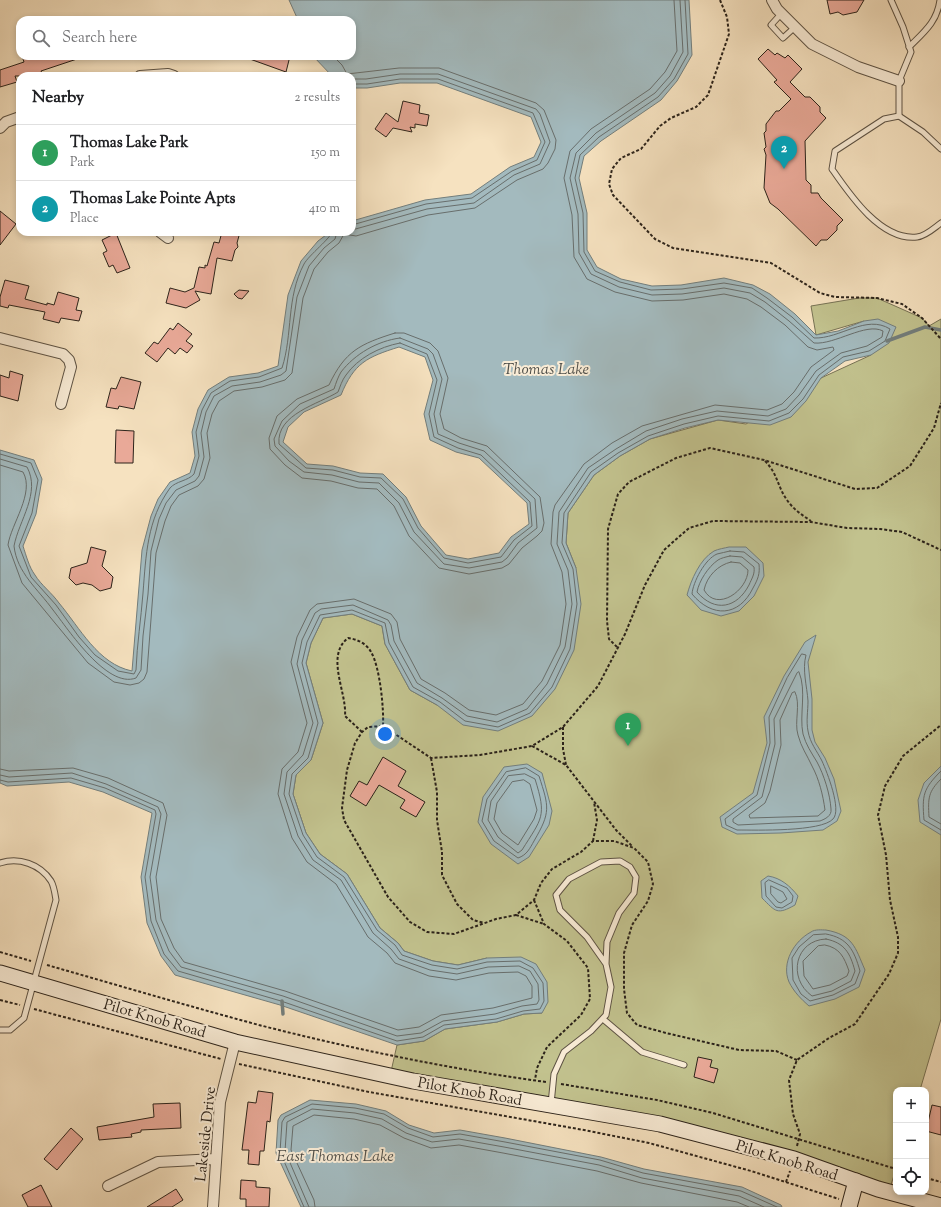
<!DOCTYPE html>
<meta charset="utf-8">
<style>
:root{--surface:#fff;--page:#f2f2f2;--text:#202124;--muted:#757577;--line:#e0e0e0;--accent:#1a73e8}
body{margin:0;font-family:"Sorts Mill Goudy",serif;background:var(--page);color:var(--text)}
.controls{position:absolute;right:12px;bottom:12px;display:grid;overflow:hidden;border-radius:8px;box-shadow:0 2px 6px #0003}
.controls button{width:36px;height:36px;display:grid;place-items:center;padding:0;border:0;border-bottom:1px solid var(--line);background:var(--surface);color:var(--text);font:20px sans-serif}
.you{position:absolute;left:385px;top:734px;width:14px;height:14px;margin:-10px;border:3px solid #fff;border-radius:50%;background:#1a73e8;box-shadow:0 0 0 6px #1a73e833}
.badge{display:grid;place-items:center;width:26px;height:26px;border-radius:50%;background:var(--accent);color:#fff;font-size:13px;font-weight:700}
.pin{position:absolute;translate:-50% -33px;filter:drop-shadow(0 1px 2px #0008)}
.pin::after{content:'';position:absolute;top:21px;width:14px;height:12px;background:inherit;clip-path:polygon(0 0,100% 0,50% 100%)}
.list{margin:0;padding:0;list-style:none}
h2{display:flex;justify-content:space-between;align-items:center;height:52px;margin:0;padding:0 16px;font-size:17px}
h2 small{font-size:13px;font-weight:400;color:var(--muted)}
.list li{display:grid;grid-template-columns:26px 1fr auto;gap:12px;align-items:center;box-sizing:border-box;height:56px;padding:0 16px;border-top:1px solid var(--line)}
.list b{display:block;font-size:15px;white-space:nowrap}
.list p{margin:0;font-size:13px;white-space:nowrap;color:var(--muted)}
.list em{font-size:13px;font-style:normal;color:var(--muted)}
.icon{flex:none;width:22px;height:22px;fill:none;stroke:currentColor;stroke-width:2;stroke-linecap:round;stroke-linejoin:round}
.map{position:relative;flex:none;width:941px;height:1207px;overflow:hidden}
.search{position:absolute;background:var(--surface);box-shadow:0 2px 6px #0003;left:16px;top:16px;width:340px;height:44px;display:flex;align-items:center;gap:10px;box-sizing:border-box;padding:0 14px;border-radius:12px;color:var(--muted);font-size:15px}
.panel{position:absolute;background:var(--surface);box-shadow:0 2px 6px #0003;left:16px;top:72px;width:340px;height:164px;border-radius:12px}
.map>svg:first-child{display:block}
.green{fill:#c2c28e;stroke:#777254}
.water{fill:#a3babe;stroke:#737e7c;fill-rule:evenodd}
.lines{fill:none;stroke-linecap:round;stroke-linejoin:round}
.shore{stroke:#686e6c;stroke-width:1}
.stream{stroke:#737e7c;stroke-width:3.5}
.building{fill:#e9a998;stroke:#2c231a}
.lane-casing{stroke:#5e5344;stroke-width:7}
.street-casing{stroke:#5e5344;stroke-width:12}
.secondary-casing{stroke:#2c231a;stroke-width:17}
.path{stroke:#2c231a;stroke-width:2;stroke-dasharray:3 2;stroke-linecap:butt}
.lane{stroke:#f9ecd6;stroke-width:5}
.street{stroke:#f9ecd6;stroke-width:10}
.secondary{stroke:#f9ecd6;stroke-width:15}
.labels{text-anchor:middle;stroke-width:4;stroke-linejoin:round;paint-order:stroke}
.street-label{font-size:15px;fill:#2c231a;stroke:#f9ecd6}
.water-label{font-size:16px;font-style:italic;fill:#50504b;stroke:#f9ecd6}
</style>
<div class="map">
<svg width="941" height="1207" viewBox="0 0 941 1207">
<rect width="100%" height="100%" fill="#f6e2c0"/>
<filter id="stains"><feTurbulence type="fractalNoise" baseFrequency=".005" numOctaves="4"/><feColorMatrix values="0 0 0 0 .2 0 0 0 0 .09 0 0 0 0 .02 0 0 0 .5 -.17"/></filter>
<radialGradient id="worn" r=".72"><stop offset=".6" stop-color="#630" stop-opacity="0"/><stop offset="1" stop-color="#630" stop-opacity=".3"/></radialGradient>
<path class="green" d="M859 298H877L922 318 929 326 941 319V1019L920 1090H896V1169L889 1191 758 1150 390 1076 397 1045 424 1041 445 1029 497 1022 524 1014 542 1013 487 958 458 965 433 961 404 951 398 943 380 928 347 874 320 854 306 833 293 794 296 775 311 760 323 723 306 663 311 643 323 618 352 614 382 626 385 644 410 690 437 705 576 568 566 543 568 513 594 475 620 456 650 439 718 420 746 424 821 378 871 355 864 321 816 335 811 306Z"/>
<g class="water">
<path d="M289 0H689L692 55 677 81 661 100 601 141 584 156 579 178 587 213V250L597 267 621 279 652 286 681 285 724 278 753 285 770 294 795 314 816 335 838 331 864 321 878 319 896 327 889 343 871 355 845 361 821 378 806 401 791 417 770 425 718 420 685 428 650 439 620 456 594 475 568 513 566 543 576 568 581 604 574 650 555 689 532 716 498 731 463 725 437 705 410 690 385 644 382 626 352 614 323 618 311 643 306 663 323 723 311 760 296 775 293 794 306 833 320 854 347 874 380 928 398 943 404 951 433 961 458 965 487 958 521 957 536 964 547 982 548 1002 542 1013 524 1014 497 1022 445 1029 424 1041 397 1045 280 1005 175 975 161 956 147 923 141 877 152 813 103 792 69 782 7 786 0 783V450L34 460 42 479 36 514 23 546C26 555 29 567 35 575 41 585 52 593 59 603 80 628 98 664 132 671L142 550 151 516 158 499 170 482 190 473 195 456 192 432 198 409 208 390 229 377 258 373 278 366 288 295 301 261 318 241 330 232H352V221L425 200 471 194 510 167 534 157 541 142 531 117 437 83H400L367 88H352V76H332L313 56H352V20H298ZM399 347 425 357 433 380 424 414 430 440 456 452 479 458 527 503 529 524 511 537 499 553 468 559 446 555 421 526 406 497 383 474 360 473 333 466 307 464 283 442 288 427 304 412 341 395C354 363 367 357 399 347Z"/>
<path d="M729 547H746L763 563 764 576 754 596 739 611 721 616 701 610 687 595C691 580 700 559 714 551 718 549 725 548 729 547Z"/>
<path d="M816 635 808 662 812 699V730L815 742 825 758 834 779 841 811 837 821 823 830 781 833 737 834 722 827 720 817 753 793 767 743 764 717 784 676 805 642Z"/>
<path d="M527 764 542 773 552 811 549 825 529 857 518 864 491 844 478 822 483 797 504 767Z"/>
<path d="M941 766V835L920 822 918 800 924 783Z"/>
<path d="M768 876C781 878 790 886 798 896L795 905C777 915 776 912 762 898L761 881Z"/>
<path d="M826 930C853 935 855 947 865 970L859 987 835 999 809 1006C801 999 794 992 789 982 781 963 794 941 811 932 815 929 822 930 826 930Z"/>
<path d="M310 1100 356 1104 386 1111 409 1125 434 1133 460 1130 505 1138 601 1157 644 1169 742 1187 781 1205 782 1207H301L276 1153 278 1120 281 1115Z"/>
</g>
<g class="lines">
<g class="shore">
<path d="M352 79H366L400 74H438L536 109 540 114 550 142 540 164 514 175 474 203 427 209 352 230"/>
<path d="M352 84H367L400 79H438L533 113 545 142 537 160 512 171 472 198 426 204 352 225"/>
<path d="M395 333H404L430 343 438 351 448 378 440 414 444 429 461 438 487 446 540 497 544 523 542 531 537 536 522 548 509 564 502 568 469 574 439 568 409 536 394 506 377 489 358 488 331 481 302 478 285 465 270 449 269 438 277 416 297 399 329 385C345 351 360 344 395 333Z"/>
<path d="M400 338 428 349 433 354 442 379 434 414 438 434 459 443 484 451 535 499 537 528 518 543 507 558 502 562 469 568 444 564 414 532 399 503 379 483 359 482 332 475 304 472 289 461 275 446 274 439 282 421 300 404 334 389C336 383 338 377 341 372 355 354 377 341 400 338Z"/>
<path d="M400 343 427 354 437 380 429 414 434 437 458 448 481 455 530 502 532 526 514 540 501 557 468 563 444 558 418 528 403 499 381 478 360 477 333 470 306 468 279 444C276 414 319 404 338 392 340 387 342 380 346 375 358 358 379 347 400 343Z"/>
<path d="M0 454 31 463 38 480 32 513 19 546 31 577 56 605 79 637 95 655 118 671 134 674 136 670C137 644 141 619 143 593 146 555 147 520 170 488 176 481 188 481 194 474L199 456 196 432 202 410 211 393 230 381 259 377 282 368C293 334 286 298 304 264 309 255 331 238 332 232"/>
<path d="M0 459 27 467C41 493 19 520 14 546 17 573 38 589 53 610 68 629 107 689 136 678L141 670 143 636 148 594 151 551 159 519 166 503 176 490 195 481 199 476 204 457 201 433 206 412 214 396 232 386 260 382 281 375 286 371 297 297 309 266 324 248 335 239 337 232"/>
<path d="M0 465 23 472C35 493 11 524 8 545L22 583 88 663 114 682 130 685 139 683 144 679 147 672 156 553 165 521 171 506 179 495 198 486 204 479 210 458 207 433 212 414 219 401 234 391 262 387 285 380 292 373 303 298 314 269 328 252 339 243 344 234 356 236 428 215 475 208 517 180 543 169 548 163 555 149 556 140 544 110 536 103 439 68H399L347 74 342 65 333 56"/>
<path d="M730 551 744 552 759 564C760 574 758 579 753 588 739 617 712 618 692 594 693 582 705 559 717 554 721 553 726 552 730 551Z"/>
<path d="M730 556 742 557 754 567C755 574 752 578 749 585 737 608 715 613 697 592 699 581 708 567 718 560 721 558 726 557 730 556Z"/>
<path d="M731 562 740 563 748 570C748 590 717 613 704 590 707 576 718 565 731 562Z"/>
<path d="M802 654 806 655C802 670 807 686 808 701 808 711 806 721 808 731 810 743 817 751 822 761 827 772 842 810 833 819 821 832 756 830 737 830L726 825 725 819 757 795 770 743 769 717 787 678Z"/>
<path d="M799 672C807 691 799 715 803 734 806 745 811 752 817 762 824 775 830 794 831 809 832 816 825 819 820 821L738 825 733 822V819L762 797 775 744 774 719 797 673Z"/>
<path d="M795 692C801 704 794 722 798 735 801 747 807 755 812 766 819 779 823 795 825 810L818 816 750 818 749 815 765 803 770 791 781 745 780 720 792 693Z"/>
<path d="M526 768 539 776C549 807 551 812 534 841 530 848 527 855 518 858L494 841 482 821 487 799 506 772Z"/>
<path d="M0 769 9 771 73 768 108 778 163 803 167 815 156 877 161 919 174 948 184 962 285 991 398 1030 419 1027 441 1015 493 1008 532 998V986L526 976 518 972 489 973 456 980 429 976 395 963 387 953 368 937 336 884 307 862 292 838 278 794 282 769 298 752 307 723 291 662 297 637 310 610 317 604 354 599 391 614 397 622 400 639 421 679 445 693 469 710 496 715 523 704 542 681 560 645 566 604 562 572 551 544 553 512 555 505 584 464 612 443 642 426 715 405 767 410 782 404 794 392 811 367 834 350 833 347 817 350 808 347 785 325 761 307 747 299 724 294 683 300 652 301 615 292 587 279 574 257 572 215 564 178 570 151 591 129 650 89 665 72 677 51 674 0"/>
<path d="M941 771C923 789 922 795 924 820L941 830"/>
<path d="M525 774 535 779C547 817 542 818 522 850L518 853 498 837 488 820 491 801 508 776Z"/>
<path d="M0 775 9 777 72 773 106 784 158 807 161 814 150 877 156 920 169 951 181 967 283 996 397 1036 421 1033 443 1021 495 1014 522 1006 537 1004 539 1000 538 984 530 971 519 966 488 967 457 974 430 970 399 959 391 949 373 933 341 880 313 860 298 836 284 794 287 772 303 755 313 723 297 664 302 640 315 613 321 609 353 605 388 620 391 625 394 641 417 683 442 698 467 716 497 722 527 709 547 684 565 647 572 604 568 570 557 544 559 512 588 468 616 449 646 431 682 419 717 411 768 416 786 409 799 395 816 371 841 353 867 346 882 337 883 331C866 322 835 345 814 343L789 321 765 302 750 293 724 288 682 294 652 295 619 287 591 274 579 253 578 214 570 178 576 153 596 133 655 93 670 76 683 52 680 0"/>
<path d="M941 779C928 792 928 798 929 817L941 824"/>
<path d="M0 780 8 782 71 778 105 788 155 810 156 814 145 877 151 921 164 954 178 971 281 1001 397 1041 423 1037 444 1025 496 1019 523 1011 540 1009 544 1001 543 983 533 968 520 961 487 962 457 969 432 965 402 955 395 945 377 930 344 877 317 857 303 835 289 794 292 774 308 758 318 723 302 663 307 642 320 615 352 610 385 623 389 643 413 687 440 702 465 721 498 727 530 713 552 687 570 649 577 604 573 569 562 543 564 513 591 472 618 453 648 436 684 424 718 416 769 421 789 413 803 399 819 375 843 357 869 351 885 341 890 329C866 314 840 339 814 338L792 317 767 298 752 288 724 283 682 289 651 290 620 282 595 271 584 252 583 213 575 178 580 155 599 137 658 97 674 79 688 54 685 0"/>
<path d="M524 780 530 784 537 810 534 819 518 845 502 833 494 819 497 803 512 782Z"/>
<path d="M769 880 787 888 793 896 792 902 782 908 776 907 766 896 765 883Z"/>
<path d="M771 886 783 892 787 899 781 903 778 902 771 894Z"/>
<path d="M826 934C848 938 854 950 860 971L855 984 833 995 810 1001 801 994 793 980 792 958 799 947 813 935Z"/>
<path d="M826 939C845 943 850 953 855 971L851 981 832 991 812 996C787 978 795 940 826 939Z"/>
<path d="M825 945C840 948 844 957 849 971L847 976 830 985 813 989 804 976 803 961 818 946Z"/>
<path d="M304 1207 280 1152 282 1122 285 1117 312 1104 355 1108 384 1114 408 1128 433 1137 460 1134 505 1142 600 1160 643 1173 741 1191 777 1207"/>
<path d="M309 1207 285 1151 287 1122 312 1109 355 1113 382 1119 406 1133 432 1142 459 1139 504 1147 599 1165 642 1178 739 1196 764 1207"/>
<path d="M315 1207 314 1200 291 1150 293 1126 314 1115 354 1119 380 1125 404 1138 431 1148 459 1145 503 1153 597 1171 641 1183 737 1202 749 1207"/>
</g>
<g class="stream">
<path d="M887 341 925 327 941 330"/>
<path d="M282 1001 283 1014"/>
</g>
</g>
<g class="building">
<path d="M827 0H864L857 12 843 15 838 12 830 14Z"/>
<path d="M768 49 775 55 777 53 785 58 788 55 802 69 790 82 805 97H810L820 107V112L826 118 805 141 806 180 811 185V193H818L821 198 843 220 837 226V230L827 240H821L816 246 778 209 770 203 764 188 766 155 764 149 766 147 764 133 766 131V124L776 111H779L791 99 774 82 777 80 758 59Z"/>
<path d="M22 56H80V58L41 71 42 73 33 76H15L17 82 0 87V70L24 62Z"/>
<path d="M247 56H290L286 72 247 58Z"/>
<path d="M403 101 420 105 419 113 429 115 427 126 415 124V128L410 127 412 132 393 128 386 137 375 129 386 113 398 122Z"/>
<path d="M0 211 16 224 0 245Z"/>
<path d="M222 232H240L237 243 238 247 235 250 232 261 217 258 211 294 195 291 200 300 186 308 166 303 170 288 185 292 194 288 199 267 205 268V265L207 266 214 242 219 243Z"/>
<path d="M116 233 130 268 117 273 113 265 109 267 103 253 107 251 102 240Z"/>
<path d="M5 280 29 286 25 299 47 305V303L54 305 58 292 79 298 76 310 82 311 79 321 61 318 59 323 43 319 45 312 9 305 8 308 0 306V297Z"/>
<path d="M239 290 249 291 242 299 238 298 234 294Z"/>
<path d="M178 323 192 334 186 341 193 346 187 353 180 348 175 354 168 348 157 362 145 353 154 342 158 344 170 328 173 330Z"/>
<path d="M10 371 23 375 18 401 0 396V375L9 378Z"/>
<path d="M121 377 141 382 134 409 119 406 118 409 106 407 111 388 116 389Z"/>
<path d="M116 430 134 431 133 463H115Z"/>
<path d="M91 547 106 551 102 566 113 577 111 588 100 591 92 585 83 583 76 585 69 578 71 568 87 563Z"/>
<path d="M383 757 406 771 398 786 425 802 416 817 400 808 405 800 379 785 366 806 350 796 359 781 367 785Z"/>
<path d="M698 1057 712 1060 710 1067 718 1069 714 1083 694 1077Z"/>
<path d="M258 1091 273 1093 270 1122 267 1121 264 1151H260L259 1165 248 1164 249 1150H242L248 1102 256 1103Z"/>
<path d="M180 1103 181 1128 141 1130V1132L131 1134 132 1137 99 1140 97 1127 154 1117 153 1104Z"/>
<path d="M932 1105 941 1107V1135L926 1131Z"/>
<path d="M71 1128 83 1139 57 1170 44 1159Z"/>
<path d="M241 1180 256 1181V1187L270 1188 269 1207H246V1199H240Z"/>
<path d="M41 1185 52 1207H28L22 1195Z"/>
<path d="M176 1189 183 1200 172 1207H147Z"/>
</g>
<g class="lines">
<defs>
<g id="lane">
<path d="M891 0 903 27 911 52 899 81V116"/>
<path d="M781 14 771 25 783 38 795 27"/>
<path d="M909 47C924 32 937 22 940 0"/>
<path d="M941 149 923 132 899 116 884 119 835 151 832 169C850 195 881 241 917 237 926 236 934 228 941 223"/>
<path d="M0 863C19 857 40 864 51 881 54 886 55 894 56 900L24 1018 10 1030H0"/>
<path d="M603 1019 642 1052 684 1065"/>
<path d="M551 1104 554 1074 564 1052 591 1031 606 1015 611 987 606 964 607 942 619 913 634 893 636 877 630 867 620 861 601 862 569 879 556 895 560 910 587 937 606 964"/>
</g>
<g id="street">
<path d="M772 0 777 9 812 44 858 67 899 81"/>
<path d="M140 76 168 74 174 76"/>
<path d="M0 128 6 122 20 117"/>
<path d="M160 232 168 238"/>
<path d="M0 338 63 354 69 360 71 367 61 404"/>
<path d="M108 1186 158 1162 216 1159"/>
<path d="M213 1207 220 1102 235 1042"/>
</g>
<g id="secondary">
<path d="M0 973 235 1042 413 1081 660 1124 794 1159 878 1189 941 1206"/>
<path d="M849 1207 856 1181"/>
</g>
</defs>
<use href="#lane" class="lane-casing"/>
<use href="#street" class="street-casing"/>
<use href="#secondary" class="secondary-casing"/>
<g class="path">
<path d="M720 0 727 17 729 34 708 95 696 107 671 118 660 126 641 149 621 158 612 169 609 184 613 195 655 239 673 248 771 263 820 293 835 297 877 298 902 304 922 318 941 339"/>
<path d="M765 461C778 474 777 486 787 500 793 509 802 515 811 521"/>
<path d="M617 647 609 639 607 621 608 529 618 494 629 482 676 458 710 448 764 460 855 489 877 488 910 466 934 428 941 403"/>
<path d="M563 727V749L566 765"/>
<path d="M362 732 345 716C347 692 325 656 348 638 357 639 367 644 371 652 380 667 384 709 383 726"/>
<path d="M532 746 566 765 616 830 633 847"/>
<path d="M431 758 437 792V820L442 852V875L457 904 473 920 484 923"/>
<path d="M593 841 597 820 594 802"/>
<path d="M534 900 544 924 567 941 588 968 590 999 581 1015 547 1047 537 1068 535 1080"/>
<path d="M516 915 544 924"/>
<path d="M0 952 31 961"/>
<path d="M47 965C117 985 188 1006 259 1025 353 1049 450 1069 546 1082"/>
<path d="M0 1000 20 1005"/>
<path d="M34 1009 221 1059"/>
<path d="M797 1060 776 1051 739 1050 666 1033 637 1025 627 1013 624 989V953L632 925 648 901 653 884 648 862 634 848 614 841H593L581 852 552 869 541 883 534 900 516 915 496 919 454 934 427 932 410 922 388 897 344 820 342 808 347 770 355 743 362 732 368 727 383 726 431 758 480 755 532 746 563 727 598 686 625 634 645 585 664 550 689 528 713 521 811 522 847 528 880 529 902 532 941 550"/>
<path d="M239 1064 369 1092 584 1130 649 1143 751 1171 839 1199"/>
<path d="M561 1084 657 1100 713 1113 896 1169"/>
<path d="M797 1146 800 1134 793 1114 789 1080 797 1060 829 1038 855 1024 889 974 898 953V937L890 900 886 855 878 815 885 786 903 756 941 725"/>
<path d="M926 1178 941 1182"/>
<path d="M786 1182 790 1171"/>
</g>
<use href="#lane" class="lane"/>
<use href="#street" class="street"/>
<use href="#secondary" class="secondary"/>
</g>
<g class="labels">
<g class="street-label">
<text transform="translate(155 1018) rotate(16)" y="5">Pilot Knob Road</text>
<text transform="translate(470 1091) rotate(10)" y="5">Pilot Knob Road</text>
<text transform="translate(205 1134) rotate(-84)" y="5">Lakeside Drive</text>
<text transform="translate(787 1160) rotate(17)" y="5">Pilot Knob Road</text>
</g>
<g class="water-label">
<text x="546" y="374">Thomas Lake</text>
<text x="335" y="1161">East Thomas Lake</text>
</g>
</g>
<rect width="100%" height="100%" filter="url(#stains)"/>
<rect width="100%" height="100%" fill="url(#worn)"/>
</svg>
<div class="controls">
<button>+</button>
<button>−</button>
<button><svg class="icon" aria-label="locate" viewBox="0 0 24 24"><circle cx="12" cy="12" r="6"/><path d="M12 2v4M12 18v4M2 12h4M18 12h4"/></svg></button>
</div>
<div class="you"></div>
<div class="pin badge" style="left:628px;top:746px;background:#2e9e5b">1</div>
<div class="pin badge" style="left:784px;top:169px;background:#0f9aa8">2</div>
<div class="search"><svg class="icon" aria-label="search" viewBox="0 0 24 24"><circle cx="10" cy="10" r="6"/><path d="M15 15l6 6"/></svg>Search here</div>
<section class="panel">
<h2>Nearby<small>2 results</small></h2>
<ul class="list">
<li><span class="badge" style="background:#2e9e5b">1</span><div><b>Thomas Lake Park</b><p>Park</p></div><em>150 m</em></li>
<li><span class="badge" style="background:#0f9aa8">2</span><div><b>Thomas Lake Pointe Apts</b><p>Place</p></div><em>410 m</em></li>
</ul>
</section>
</div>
